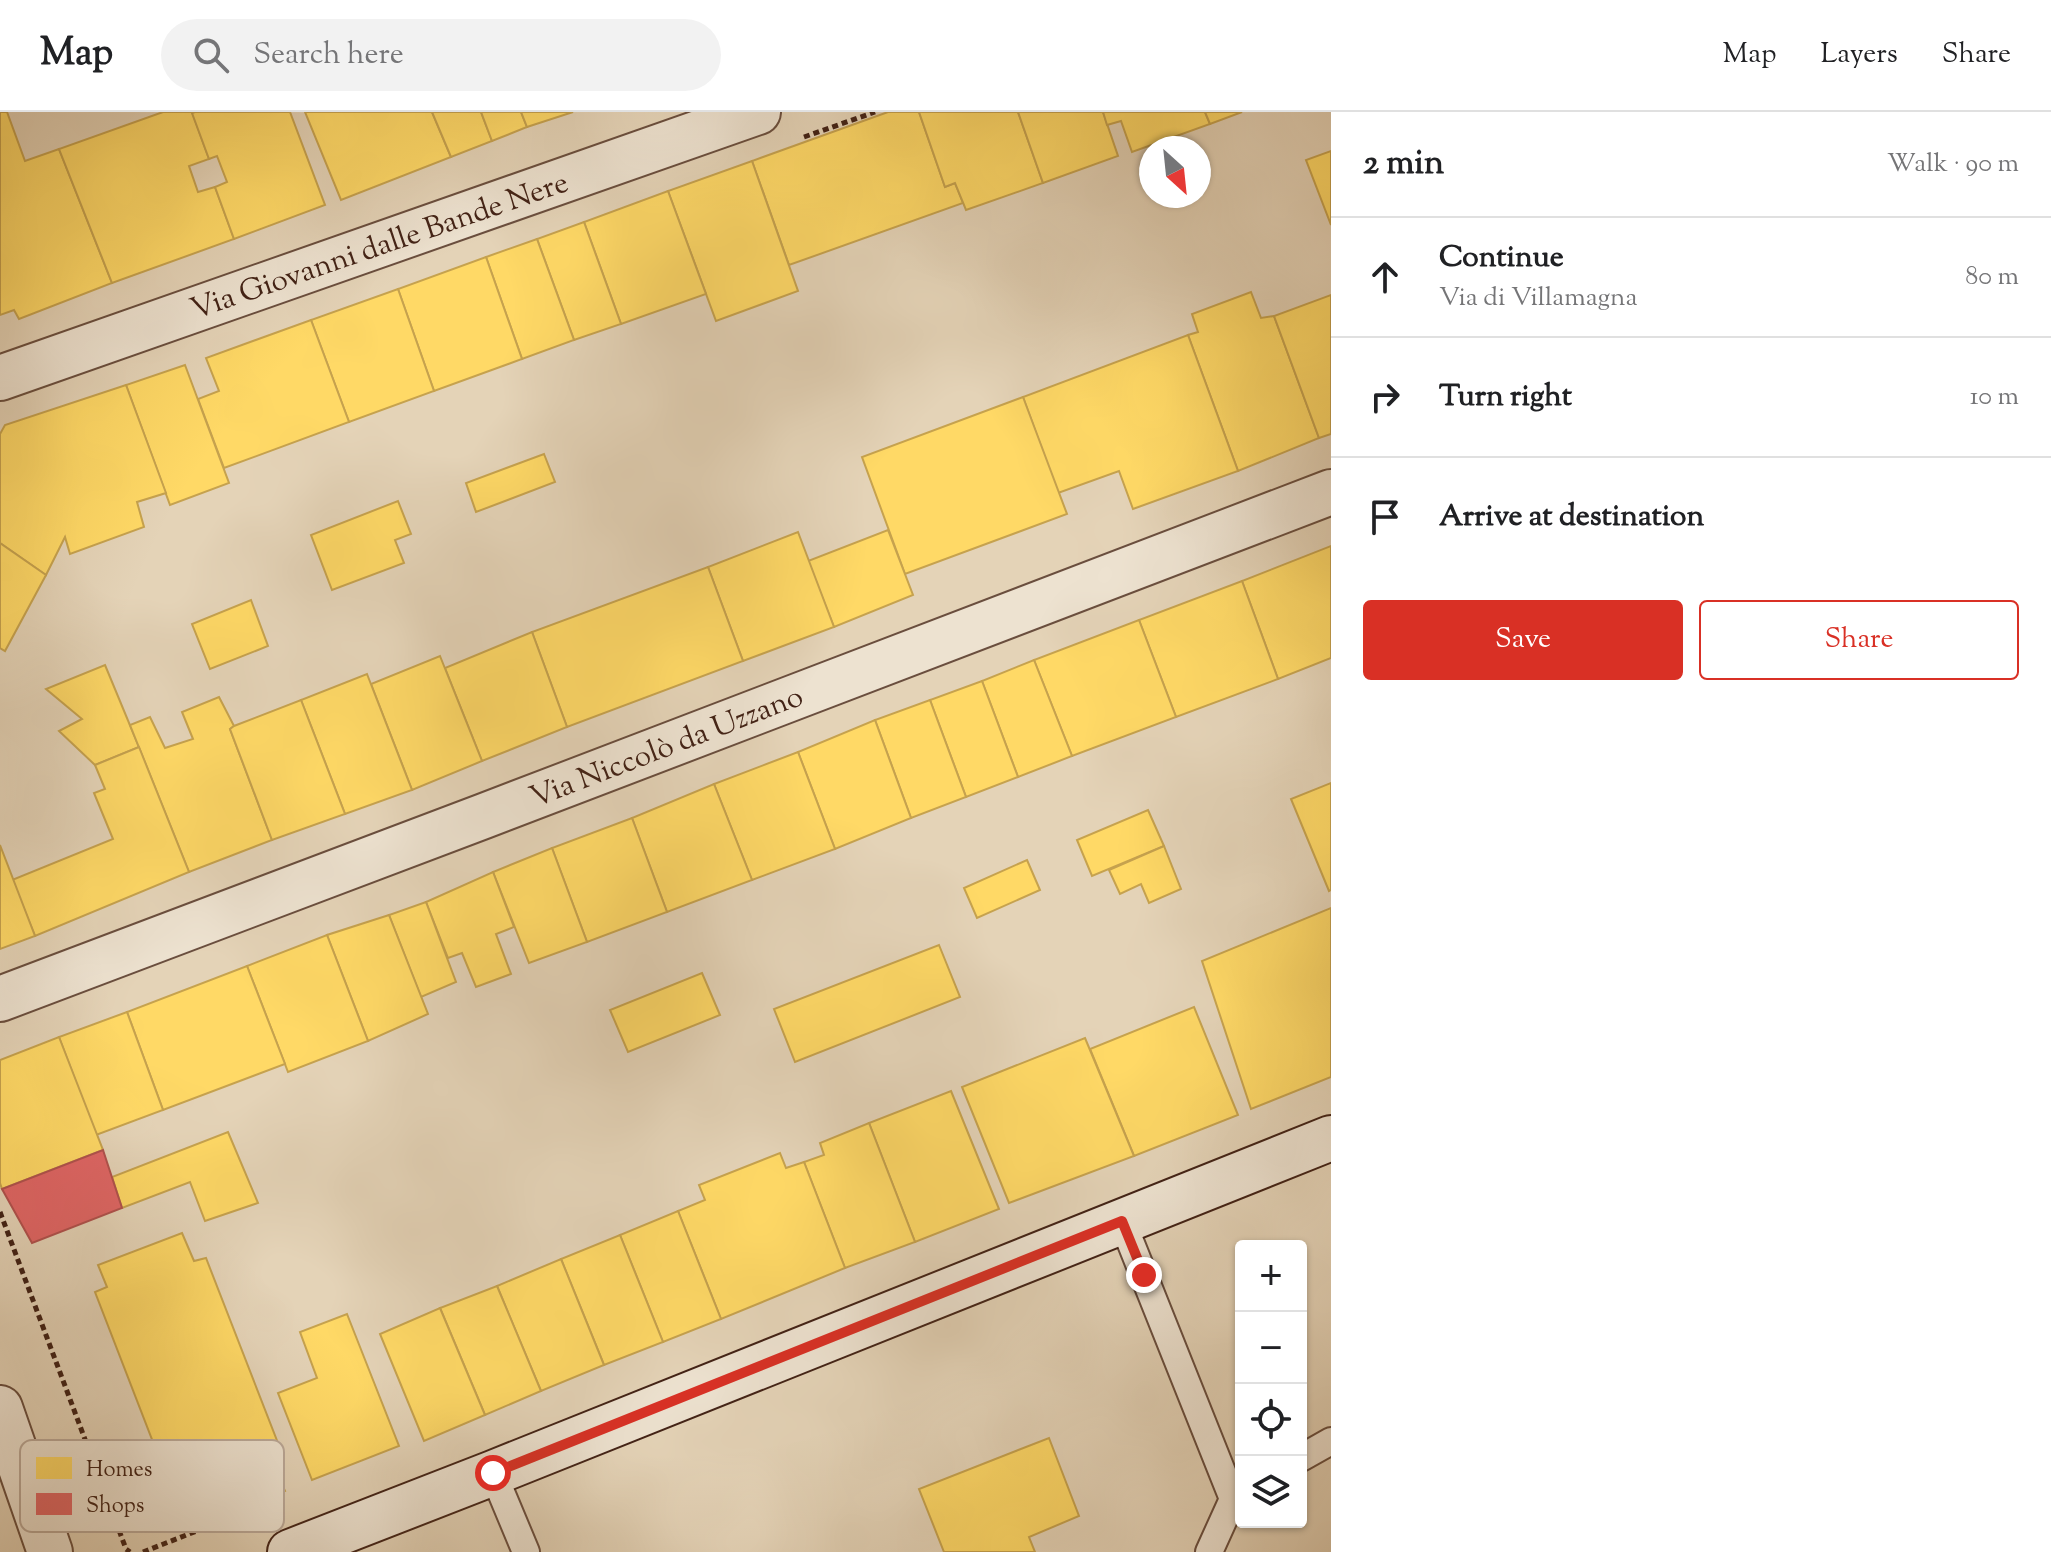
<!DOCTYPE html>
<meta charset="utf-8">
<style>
:root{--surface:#fff;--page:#f2f2f2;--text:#202124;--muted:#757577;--line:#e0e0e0;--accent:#d93025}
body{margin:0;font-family:"Sorts Mill Goudy",serif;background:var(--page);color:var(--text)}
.controls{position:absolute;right:24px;bottom:24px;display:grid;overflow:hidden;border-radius:8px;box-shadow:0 2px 6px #0004}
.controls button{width:72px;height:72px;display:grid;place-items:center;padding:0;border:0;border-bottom:2px solid var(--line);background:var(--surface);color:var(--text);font:40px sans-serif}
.compass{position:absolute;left:1139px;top:24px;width:72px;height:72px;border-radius:50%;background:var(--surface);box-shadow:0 2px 6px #0004;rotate:153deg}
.stop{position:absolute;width:24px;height:24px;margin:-18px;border:6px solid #d93025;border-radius:50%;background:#fff}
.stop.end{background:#d93025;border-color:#fff;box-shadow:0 2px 8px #0008}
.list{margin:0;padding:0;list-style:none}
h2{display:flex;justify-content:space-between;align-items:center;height:104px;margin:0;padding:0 32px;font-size:34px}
h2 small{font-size:26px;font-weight:400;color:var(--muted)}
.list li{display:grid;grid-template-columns:52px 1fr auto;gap:24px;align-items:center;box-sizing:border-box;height:120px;padding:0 32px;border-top:2px solid var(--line)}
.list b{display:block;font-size:30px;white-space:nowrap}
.list p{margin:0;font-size:26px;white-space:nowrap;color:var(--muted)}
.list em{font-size:26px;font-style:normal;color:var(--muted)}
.actions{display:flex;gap:16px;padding:24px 32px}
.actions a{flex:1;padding:18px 0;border:2px solid var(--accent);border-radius:8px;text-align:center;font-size:28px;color:var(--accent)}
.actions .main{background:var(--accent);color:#fff}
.icon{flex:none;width:44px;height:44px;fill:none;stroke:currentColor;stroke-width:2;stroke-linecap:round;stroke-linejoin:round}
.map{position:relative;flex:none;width:1331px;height:1440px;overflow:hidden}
header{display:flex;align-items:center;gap:48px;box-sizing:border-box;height:112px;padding:0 40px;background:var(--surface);border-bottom:2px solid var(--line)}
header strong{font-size:38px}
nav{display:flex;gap:44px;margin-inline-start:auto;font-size:28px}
.search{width:560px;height:72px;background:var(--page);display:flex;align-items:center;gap:20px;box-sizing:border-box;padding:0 28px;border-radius:44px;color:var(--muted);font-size:30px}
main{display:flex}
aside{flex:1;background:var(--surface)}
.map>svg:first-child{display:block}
.homes{fill:#ffd966;stroke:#c6a24e;stroke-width:2}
.shops{fill:#e06666;stroke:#b1524e;stroke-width:2}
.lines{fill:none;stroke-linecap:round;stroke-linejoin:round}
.service-casing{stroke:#6a4e3e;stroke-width:30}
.minor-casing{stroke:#6a4e3e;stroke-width:48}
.secondary-casing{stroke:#422216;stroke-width:48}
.path{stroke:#422216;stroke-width:5;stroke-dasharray:6 4;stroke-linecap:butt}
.service{stroke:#ede2d0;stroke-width:26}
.minor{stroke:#ede2d0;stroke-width:44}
.secondary{stroke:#ede2d0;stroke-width:44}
.route{stroke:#d93025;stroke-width:10}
.labels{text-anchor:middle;stroke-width:8;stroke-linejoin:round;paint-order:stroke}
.street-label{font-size:30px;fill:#422216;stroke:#ede2d0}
.key{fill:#ede2d0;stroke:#baa898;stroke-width:2}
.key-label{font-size:22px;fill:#422216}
</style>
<header>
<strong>Map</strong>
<div class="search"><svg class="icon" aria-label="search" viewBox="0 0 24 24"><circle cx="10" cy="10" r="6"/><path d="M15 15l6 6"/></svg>Search here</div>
<nav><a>Map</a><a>Layers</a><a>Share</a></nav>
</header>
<main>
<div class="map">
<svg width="1331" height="1440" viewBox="0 0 1331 1440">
<rect width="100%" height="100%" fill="#e4d3b7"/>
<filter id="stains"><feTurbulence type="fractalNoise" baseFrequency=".0025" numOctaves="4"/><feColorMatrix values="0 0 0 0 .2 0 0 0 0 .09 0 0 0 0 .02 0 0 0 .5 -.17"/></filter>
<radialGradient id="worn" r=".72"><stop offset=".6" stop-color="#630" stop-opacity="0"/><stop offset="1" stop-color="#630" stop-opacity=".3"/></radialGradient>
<g class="homes">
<path d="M0 0H7L25 49 59 37 112 171 19 207 14 198 0 203Z"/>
<path d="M163 0H192L209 47 189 54 198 80 215 75 234 127 112 171 59 37Z"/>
<path d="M195 0H290L325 93 234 127 215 75 227 70 217 44 209 47 192 1Z"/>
<path d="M305 0H432L451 45 341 88Z"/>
<path d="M432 0H481L492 29 451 45Z"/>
<path d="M481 0H521L527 15 492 29Z"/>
<path d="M521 0H573L527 15Z"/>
<path d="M888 0H919L945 75 955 71 963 91 789 153 752 49Z"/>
<path d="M919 0H1018L1043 71 966 98 955 71 945 75Z"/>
<path d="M1018 0H1103L1118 44 1043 71Z"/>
<path d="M1103 0H1205L1210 12 1132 40 1121 9 1107 13Z"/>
<path d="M1205 0H1242L1210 12Z"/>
<path d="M1331 39V113L1306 48Z"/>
<path d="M752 49 798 179 716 209 668 79Z"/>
<path d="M668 79 706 182 621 212 584 110Z"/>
<path d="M584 110 621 212 574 228 537 127Z"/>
<path d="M537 127 574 228 522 247 486 145Z"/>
<path d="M486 145 522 247 434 279 398 177Z"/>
<path d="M398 177 434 279 349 310 311 208Z"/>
<path d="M1251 180 1261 206 1274 204 1319 326 1238 359 1188 223 1198 220 1192 202Z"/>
<path d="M1331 183V322L1319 326 1274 204Z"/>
<path d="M311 208 349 310 224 356 198 287 219 279 206 246Z"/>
<path d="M1188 223 1238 359 1133 397 1119 359 1058 381 1023 285Z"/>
<path d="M185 253 229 371 170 393 126 273Z"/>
<path d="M126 273 166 381 137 390 144 415 70 442 65 425 46 463 0 431V322L5 313Z"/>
<path d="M1023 285 1067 402 905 462 862 345Z"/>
<path d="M544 342 555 370 476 400 466 371Z"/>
<path d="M398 389 411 422 395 428 404 451 332 478 311 423Z"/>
<path d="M888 418 913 483 834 515 808 449Z"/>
<path d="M798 420 834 515 743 549 708 455Z"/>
<path d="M0 431 46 463 5 539 0 536Z"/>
<path d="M1331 434V546L1278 567 1242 469Z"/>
<path d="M708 455 743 549 567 615 532 520Z"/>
<path d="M1242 469 1278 567 1176 605 1139 508Z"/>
<path d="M251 488 268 534 210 557 192 512Z"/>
<path d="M1139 508 1176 605 1072 644 1034 548Z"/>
<path d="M532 520 567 615 482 649 445 556Z"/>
<path d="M440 544 482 649 412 678 371 572Z"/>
<path d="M1034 548 1072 644 1018 665 982 569Z"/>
<path d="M105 553 139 635 95 653 59 619 82 607 46 577Z"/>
<path d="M367 562 412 678 345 702 301 588Z"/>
<path d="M982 569 1018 665 966 685 930 588Z"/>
<path d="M219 585 234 614 230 617 272 728 189 760 130 613 150 605 165 636 193 627 182 600Z"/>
<path d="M301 588 345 702 272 728 230 617 234 614Z"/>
<path d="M930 588 966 685 911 706 875 608Z"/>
<path d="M875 608 911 706 835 737 798 640Z"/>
<path d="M139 635 189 760 35 824 12 768 113 727 94 681 105 677 95 653Z"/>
<path d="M798 640 835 737 752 768 714 672Z"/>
<path d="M1331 671V778L1329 779 1291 687Z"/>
<path d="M714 672 752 768 667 800 632 706Z"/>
<path d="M1148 698 1164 734 1092 764 1077 728Z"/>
<path d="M632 706 667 800 587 830 552 736Z"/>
<path d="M0 733 35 824 0 837Z"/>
<path d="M1164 734 1181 777 1149 791 1141 772 1120 782 1109 758Z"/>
<path d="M552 736 587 830 529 851 493 760Z"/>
<path d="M1027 748 1040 778 977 806 964 776Z"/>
<path d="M493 760 514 815 496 822 511 862 476 875 462 841 448 846 426 790Z"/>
<path d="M426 790 456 870 421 885 389 803Z"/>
<path d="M1331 796V965L1251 997 1202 849Z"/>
<path d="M389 803 428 902 368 929 327 823Z"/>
<path d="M327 823 368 929 288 960 247 854Z"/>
<path d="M939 833 960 885 795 950 774 897Z"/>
<path d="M247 854 285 952 163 998 127 900Z"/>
<path d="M702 861 720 903 628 940 610 898Z"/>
<path d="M1194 895 1238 1003 1134 1044 1090 937Z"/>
<path d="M127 900 163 998 96 1023 59 925Z"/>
<path d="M59 925 103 1038 2 1077 0 1071V948Z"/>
<path d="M1085 926 1134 1044 1009 1091 962 975Z"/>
<path d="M951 979 999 1097 915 1130 869 1011Z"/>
<path d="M869 1011 915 1130 845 1156 804 1050 824 1043 820 1031Z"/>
<path d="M228 1020 258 1091 205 1109 190 1070 122 1096 112 1065Z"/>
<path d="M780 1041 786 1056 804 1050 845 1156 721 1207 678 1099 705 1088 699 1073Z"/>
<path d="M678 1099 721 1207 663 1230 620 1123Z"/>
<path d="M182 1121 194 1149 206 1146 283 1344 272 1349 285 1379 202 1411 189 1386 177 1392 95 1180 107 1175 98 1153Z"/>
<path d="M620 1123 663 1230 604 1253 561 1147Z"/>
<path d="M561 1147 604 1253 541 1279 497 1174Z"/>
<path d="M497 1174 541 1279 485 1303 440 1196Z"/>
<path d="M440 1196 485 1303 424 1329 380 1222Z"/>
<path d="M347 1202 399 1334 312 1368 278 1281 317 1266 300 1220Z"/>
<path d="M1049 1326 1079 1404 1029 1425 1035 1440H944L919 1377Z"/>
</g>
<path class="shops" d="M103 1038 122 1096 32 1131 2 1077Z"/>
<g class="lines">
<defs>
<g id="service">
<path d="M1122 1109 1233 1387 1209 1440"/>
<path d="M1301 1346 1331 1329"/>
<path d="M493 1361 526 1440"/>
</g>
<g id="minor">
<path d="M0 266 758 0"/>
<path d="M0 887 484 704 1331 380"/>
<path d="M0 1296 50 1440"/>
</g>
<path id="secondary" d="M290 1440 493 1361 1331 1026"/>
</defs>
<use href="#service" class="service-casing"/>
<use href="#minor" class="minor-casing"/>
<use href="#secondary" class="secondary-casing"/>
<g class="path">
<path d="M804 25 875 0"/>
<path d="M0 1100 126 1437 130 1440"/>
<path d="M143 1440 258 1395"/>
</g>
<use href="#service" class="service"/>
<use href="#minor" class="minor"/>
<use href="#secondary" class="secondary"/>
</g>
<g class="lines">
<path class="route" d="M493 1361 1122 1109 1144 1163"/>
</g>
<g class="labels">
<g class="street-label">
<text transform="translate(379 133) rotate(-19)" y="10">Via Giovanni dalle Bande Nere</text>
<text transform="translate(666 634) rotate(-21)" y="10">Via Niccolò da Uzzano</text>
</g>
</g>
<rect x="20" y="1328" width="264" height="92" rx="12" class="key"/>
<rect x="36" y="1345" width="36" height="22" fill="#ffd966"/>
<rect x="36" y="1381" width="36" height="22" fill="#e06666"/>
<g class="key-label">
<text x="86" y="1364">Homes</text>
<text x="86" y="1400">Shops</text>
</g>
<rect width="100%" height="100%" filter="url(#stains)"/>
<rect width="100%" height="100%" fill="url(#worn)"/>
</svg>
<div class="controls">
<button>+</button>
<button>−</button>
<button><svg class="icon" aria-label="locate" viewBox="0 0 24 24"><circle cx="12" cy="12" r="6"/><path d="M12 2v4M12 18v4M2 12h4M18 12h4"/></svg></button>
<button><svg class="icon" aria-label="layers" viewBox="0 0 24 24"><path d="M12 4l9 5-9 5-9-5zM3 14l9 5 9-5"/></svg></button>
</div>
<svg class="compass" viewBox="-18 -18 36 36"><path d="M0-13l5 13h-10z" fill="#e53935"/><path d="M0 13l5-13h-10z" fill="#757577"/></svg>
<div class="stop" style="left:493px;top:1361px"></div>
<div class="stop end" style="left:1144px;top:1163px"></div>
</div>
<aside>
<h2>2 min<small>Walk · 90 m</small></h2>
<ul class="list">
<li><svg class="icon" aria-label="ahead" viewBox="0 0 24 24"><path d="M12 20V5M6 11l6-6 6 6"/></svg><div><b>Continue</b><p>Via di Villamagna</p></div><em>80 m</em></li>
<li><svg class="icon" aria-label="right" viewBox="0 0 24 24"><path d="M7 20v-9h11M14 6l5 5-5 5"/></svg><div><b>Turn right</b></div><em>10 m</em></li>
<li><svg class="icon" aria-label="arrive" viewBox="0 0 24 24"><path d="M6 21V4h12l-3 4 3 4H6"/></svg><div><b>Arrive at destination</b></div></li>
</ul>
<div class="actions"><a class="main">Save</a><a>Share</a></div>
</aside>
</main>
